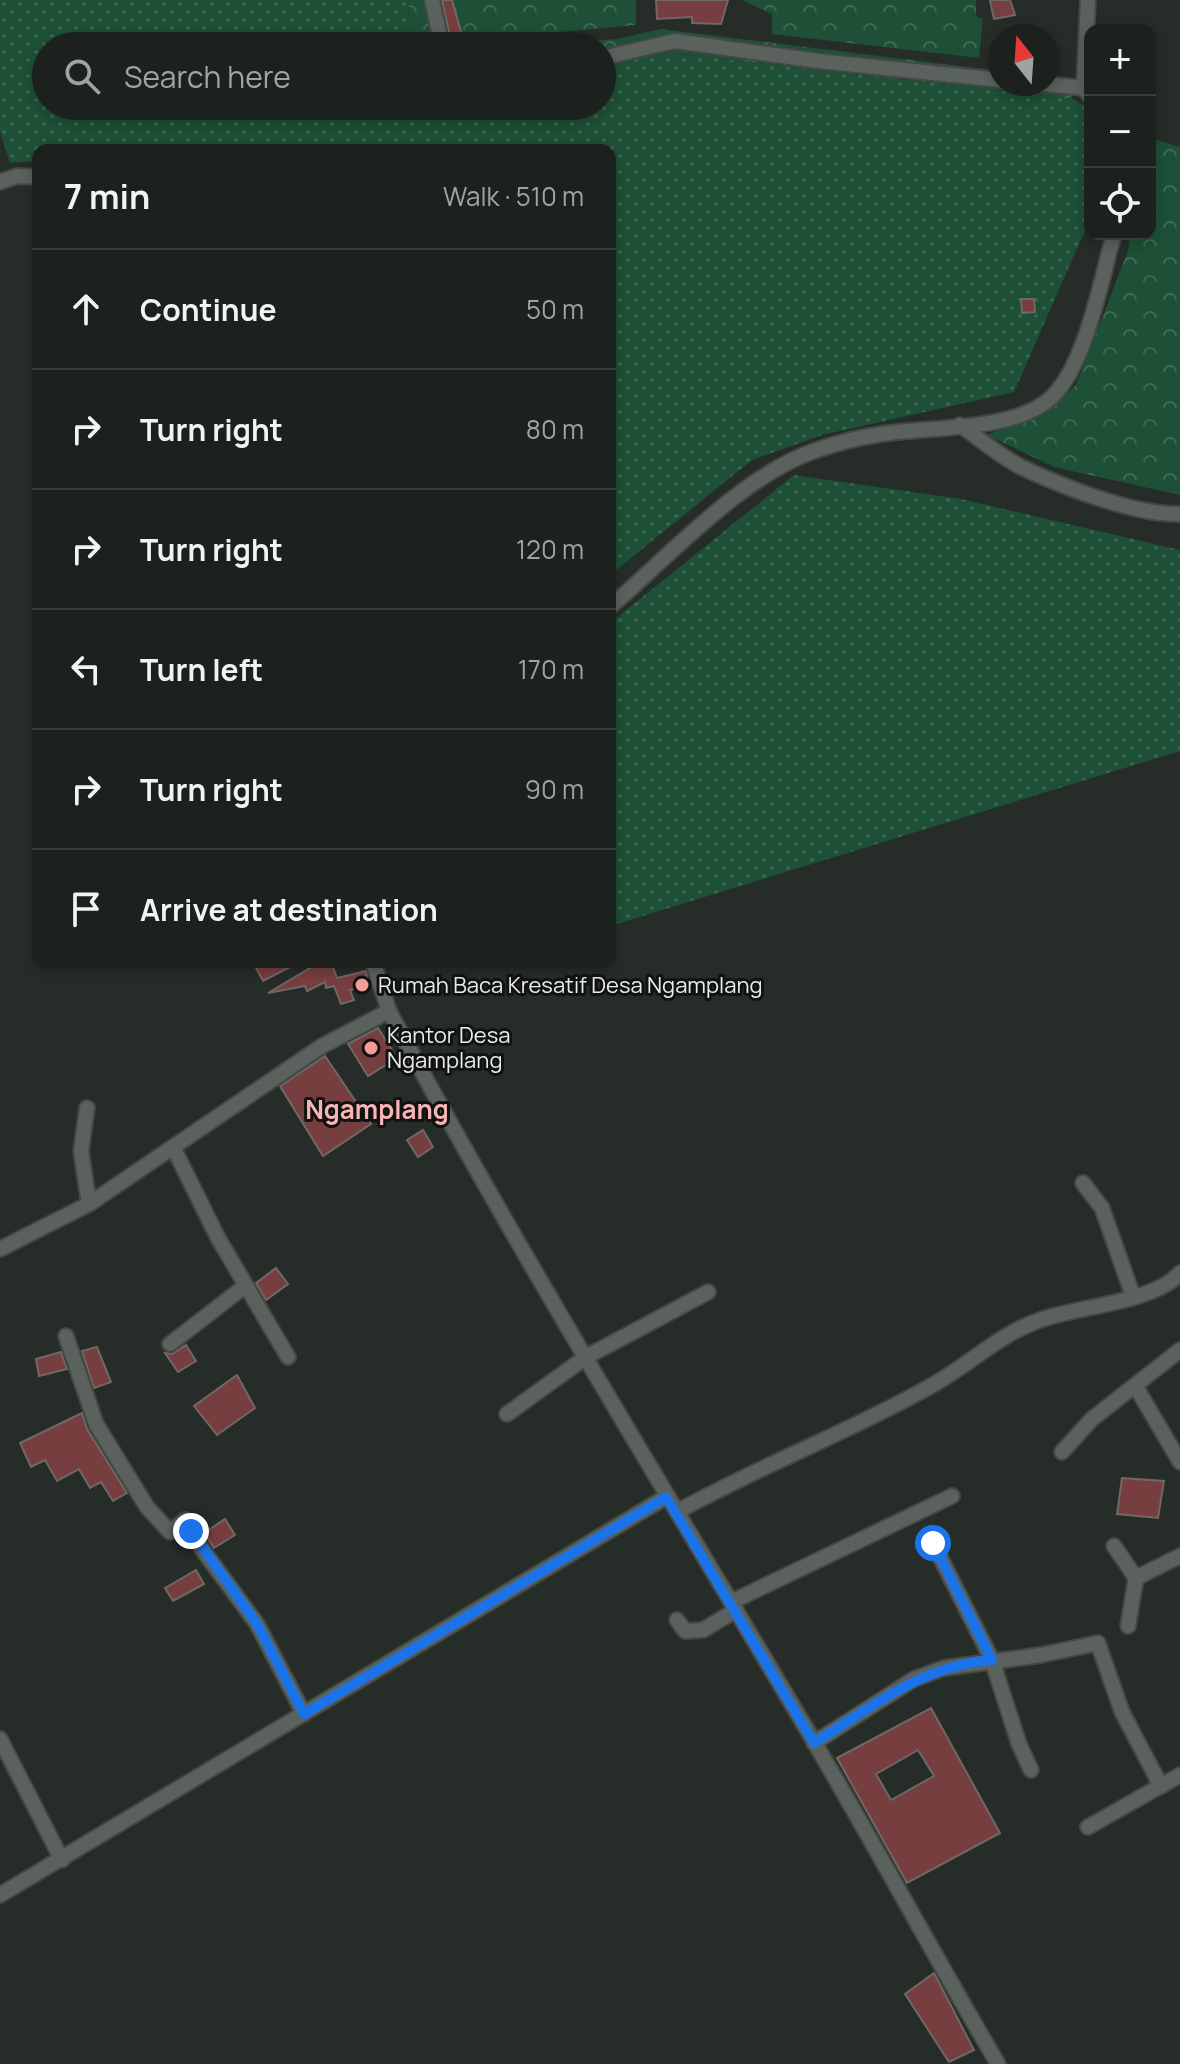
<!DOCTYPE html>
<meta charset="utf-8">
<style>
:root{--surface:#1c211e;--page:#252927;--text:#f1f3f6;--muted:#a0a3a4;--line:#3a3e3c}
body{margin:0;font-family:Manrope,sans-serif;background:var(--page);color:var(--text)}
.controls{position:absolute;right:24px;top:24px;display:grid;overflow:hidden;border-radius:16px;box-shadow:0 4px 12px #0003}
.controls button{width:72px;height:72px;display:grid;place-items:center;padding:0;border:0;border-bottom:2px solid var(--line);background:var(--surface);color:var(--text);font:40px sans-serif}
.compass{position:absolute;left:988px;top:24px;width:72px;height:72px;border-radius:50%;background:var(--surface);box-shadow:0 4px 12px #0003;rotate:343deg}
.stop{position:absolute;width:24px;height:24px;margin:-18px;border:6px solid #1a73e8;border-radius:50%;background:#fff}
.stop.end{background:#1a73e8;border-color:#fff;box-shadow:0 2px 8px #0008}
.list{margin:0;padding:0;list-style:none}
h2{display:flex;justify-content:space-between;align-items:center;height:104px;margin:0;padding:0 32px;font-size:34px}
h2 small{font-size:26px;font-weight:400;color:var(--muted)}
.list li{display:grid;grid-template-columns:52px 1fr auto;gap:24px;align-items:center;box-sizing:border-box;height:120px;padding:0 32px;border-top:2px solid var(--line)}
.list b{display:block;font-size:30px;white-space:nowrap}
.list em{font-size:26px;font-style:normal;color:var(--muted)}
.icon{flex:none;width:44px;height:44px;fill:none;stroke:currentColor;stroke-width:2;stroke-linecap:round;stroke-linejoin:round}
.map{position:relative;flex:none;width:1180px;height:2064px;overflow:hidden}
.search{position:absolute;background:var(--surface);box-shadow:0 4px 12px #0003;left:32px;top:32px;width:584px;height:88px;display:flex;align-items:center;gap:20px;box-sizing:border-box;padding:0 28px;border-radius:44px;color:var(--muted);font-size:30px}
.panel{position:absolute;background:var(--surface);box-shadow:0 4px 12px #0003;left:32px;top:144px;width:584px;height:824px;border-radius:16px}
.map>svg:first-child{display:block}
.grass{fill:url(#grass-dots)}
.forest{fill:url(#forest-crowns)}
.building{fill:#773e3f;stroke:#706767;stroke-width:2;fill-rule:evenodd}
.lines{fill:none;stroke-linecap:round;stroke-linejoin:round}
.minor-casing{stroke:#434845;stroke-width:18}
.minor{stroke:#5b615d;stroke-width:14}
.route{stroke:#1a73e8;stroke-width:10}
.poi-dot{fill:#f59b9b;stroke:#111312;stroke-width:3}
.labels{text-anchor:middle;stroke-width:6;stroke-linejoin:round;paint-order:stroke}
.poi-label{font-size:22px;fill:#e8ecea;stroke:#111312;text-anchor:start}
.quarter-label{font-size:26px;font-weight:bold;fill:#f8b4b3;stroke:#111312}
</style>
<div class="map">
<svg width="1180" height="2064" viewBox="0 0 1180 2064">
<defs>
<pattern id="grass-dots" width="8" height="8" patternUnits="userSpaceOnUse" patternTransform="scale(2)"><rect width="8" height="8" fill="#1d5036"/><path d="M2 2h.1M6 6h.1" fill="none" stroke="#3e6953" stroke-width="1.8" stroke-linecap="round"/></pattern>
<pattern id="forest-crowns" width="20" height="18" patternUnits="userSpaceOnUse" patternTransform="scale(2)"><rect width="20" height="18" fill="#1d5036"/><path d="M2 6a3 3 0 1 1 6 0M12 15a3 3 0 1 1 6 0" fill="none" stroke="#3e6953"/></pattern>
</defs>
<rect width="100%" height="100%" fill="#262c28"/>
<g class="grass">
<path d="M0 0H408L411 46H46V106H602V60L671 53 1072 99 1090 108V219L1014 392 822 435 752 460 610 575V150H38V161L10 163 0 132Z"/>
<path d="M794 475 961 499 1180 550V751L610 926V623Z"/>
</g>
<g class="forest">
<path d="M408 0H636V25L503 37 492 36 487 31V46H411Z"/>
<path d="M742 0H976V16L983 19 979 58 772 34V14Z"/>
<path d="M661 29 1000 71V84H1048V77L1067 79 1072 99 671 53 602 60V46H506L617 39Z"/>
<path d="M1150 138 1180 147V495L1054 467 987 435 1046 412 1076 385 1128 251 1130 234H1150Z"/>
</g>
<g class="building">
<path d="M442 0H452L465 46H452Z"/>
<path d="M656 0H728L721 24 692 23V17L657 19Z"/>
<path d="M990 0H1010L1015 15 994 19Z"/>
<path d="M1021 299H1034L1035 312 1022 313Z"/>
<path d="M253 962H300L263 981Z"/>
<path d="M320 962H331L337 978 366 971 369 986 350 990 354 1000 341 1004 334 986 326 988 325 982 307 991 305 986 268 993Z"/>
<path d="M378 1028 397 1058 368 1076 348 1044Z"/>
<path d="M325 1056 371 1124 323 1156 280 1086Z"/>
<path d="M423 1130 433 1147 418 1157 407 1140Z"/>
<path d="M276 1268 288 1284 266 1300 256 1283Z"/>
<path d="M186 1345 196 1361 178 1372 165 1353 172 1354Z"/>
<path d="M97 1347 111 1382 94 1388 82 1351Z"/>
<path d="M61 1352 67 1369 39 1376 36 1359Z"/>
<path d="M237 1375 255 1408 217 1435 194 1406Z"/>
<path d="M82 1413 87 1429 127 1493 113 1501 101 1482 90 1488 79 1469 57 1481 45 1460 31 1467 20 1443Z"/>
<path d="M1122 1478 1164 1481 1158 1518 1117 1514Z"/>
<path d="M225 1519 235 1535 214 1548 204 1533Z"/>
<path d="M196 1570 204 1584 173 1601 165 1588Z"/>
<path d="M931 1708 1000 1833 907 1883 837 1758ZM918 1750 934 1776 891 1800 876 1774Z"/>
<path d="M934 1973 974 2050 949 2062 905 1994Z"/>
</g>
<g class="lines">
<defs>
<g id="minor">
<path d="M432 0 442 46"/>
<path d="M1088 0 1084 88 1090 97"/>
<path d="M602 58 675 41 818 61 1000 80"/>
<path d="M1043 84 1084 88"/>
<path d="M0 182 17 176 38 177"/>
<path d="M960 425C980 439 1000 456 1021 467 1063 487 1134 515 1180 514"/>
<path d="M610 607C668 557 745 473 817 450 837 443 861 437 882 434 929 426 1016 432 1052 397 1086 364 1101 280 1114 234"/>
<path d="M389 1011C522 1259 670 1498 813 1740 876 1847 935 1957 998 2064"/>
<path d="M87 1108 81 1151 89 1204"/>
<path d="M173 1147 218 1238 288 1357"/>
<path d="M1083 1183 1102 1208 1133 1296"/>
<path d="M0 1249 89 1204 322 1046 389 1011 373 962"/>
<path d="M66 1336 96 1424 147 1507 170 1532 185 1520 202 1549 257 1624 304 1714"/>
<path d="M170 1344 245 1286"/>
<path d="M1136 1387 1180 1462"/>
<path d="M507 1414 586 1357 708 1292"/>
<path d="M1062 1452 1092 1419 1180 1350"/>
<path d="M677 1512C759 1466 847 1433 929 1387 968 1366 1000 1333 1043 1319 1081 1306 1155 1302 1180 1273"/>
<path d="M933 1543 992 1660 1019 1744 1031 1770"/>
<path d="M1114 1546 1136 1578 1180 1556"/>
<path d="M731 1602 952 1496"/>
<path d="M677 1620 685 1631 703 1630 736 1610"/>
<path d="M1128 1626 1136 1578"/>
<path d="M0 1739 62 1860"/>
<path d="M814 1743 914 1679 944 1668 1041 1655 1098 1643 1122 1712 1161 1786"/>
<path d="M1088 1827 1180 1775"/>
<path d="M0 1895 666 1497"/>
</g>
</defs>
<use href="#minor" class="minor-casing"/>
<use href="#minor" class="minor"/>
</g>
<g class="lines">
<path class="route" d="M191 1531 257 1624 304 1714 666 1497 814 1743C871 1707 923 1665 992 1660L933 1543"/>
</g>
<g class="poi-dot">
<circle cx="362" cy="985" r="8"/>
<circle cx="371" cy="1048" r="8"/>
</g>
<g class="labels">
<g class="poi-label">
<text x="378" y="993">Rumah Baca Kresatif Desa Ngamplang</text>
<text x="387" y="1043">Kantor Desa<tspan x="387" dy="25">Ngamplang</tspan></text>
</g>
<g class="quarter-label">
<text x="377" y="1119">Ngamplang</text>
</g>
</g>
</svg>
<div class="controls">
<button>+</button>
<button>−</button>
<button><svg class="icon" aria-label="locate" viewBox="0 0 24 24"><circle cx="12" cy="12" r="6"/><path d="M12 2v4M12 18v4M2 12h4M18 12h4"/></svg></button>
</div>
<svg class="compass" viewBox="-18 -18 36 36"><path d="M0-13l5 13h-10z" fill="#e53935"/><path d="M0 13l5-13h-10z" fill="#a0a3a4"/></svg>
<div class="stop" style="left:933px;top:1543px"></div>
<div class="stop end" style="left:191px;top:1531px"></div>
<div class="search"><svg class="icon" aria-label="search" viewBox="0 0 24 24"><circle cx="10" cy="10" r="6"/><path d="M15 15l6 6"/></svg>Search here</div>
<section class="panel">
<h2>7 min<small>Walk · 510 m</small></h2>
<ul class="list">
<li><svg class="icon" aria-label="ahead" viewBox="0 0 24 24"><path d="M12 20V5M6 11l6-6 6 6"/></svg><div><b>Continue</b></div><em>50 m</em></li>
<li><svg class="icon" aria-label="right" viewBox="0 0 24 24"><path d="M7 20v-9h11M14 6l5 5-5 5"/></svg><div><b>Turn right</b></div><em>80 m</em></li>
<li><svg class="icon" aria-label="right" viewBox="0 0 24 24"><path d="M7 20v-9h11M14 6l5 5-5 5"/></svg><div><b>Turn right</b></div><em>120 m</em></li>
<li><svg class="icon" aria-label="left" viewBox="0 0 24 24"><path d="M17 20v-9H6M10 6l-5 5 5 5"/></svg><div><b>Turn left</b></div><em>170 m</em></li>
<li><svg class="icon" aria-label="right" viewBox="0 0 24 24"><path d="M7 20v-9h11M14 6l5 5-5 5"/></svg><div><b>Turn right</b></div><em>90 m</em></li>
<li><svg class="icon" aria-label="arrive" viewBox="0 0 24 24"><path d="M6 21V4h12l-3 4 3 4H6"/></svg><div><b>Arrive at destination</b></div></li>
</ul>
</section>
</div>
